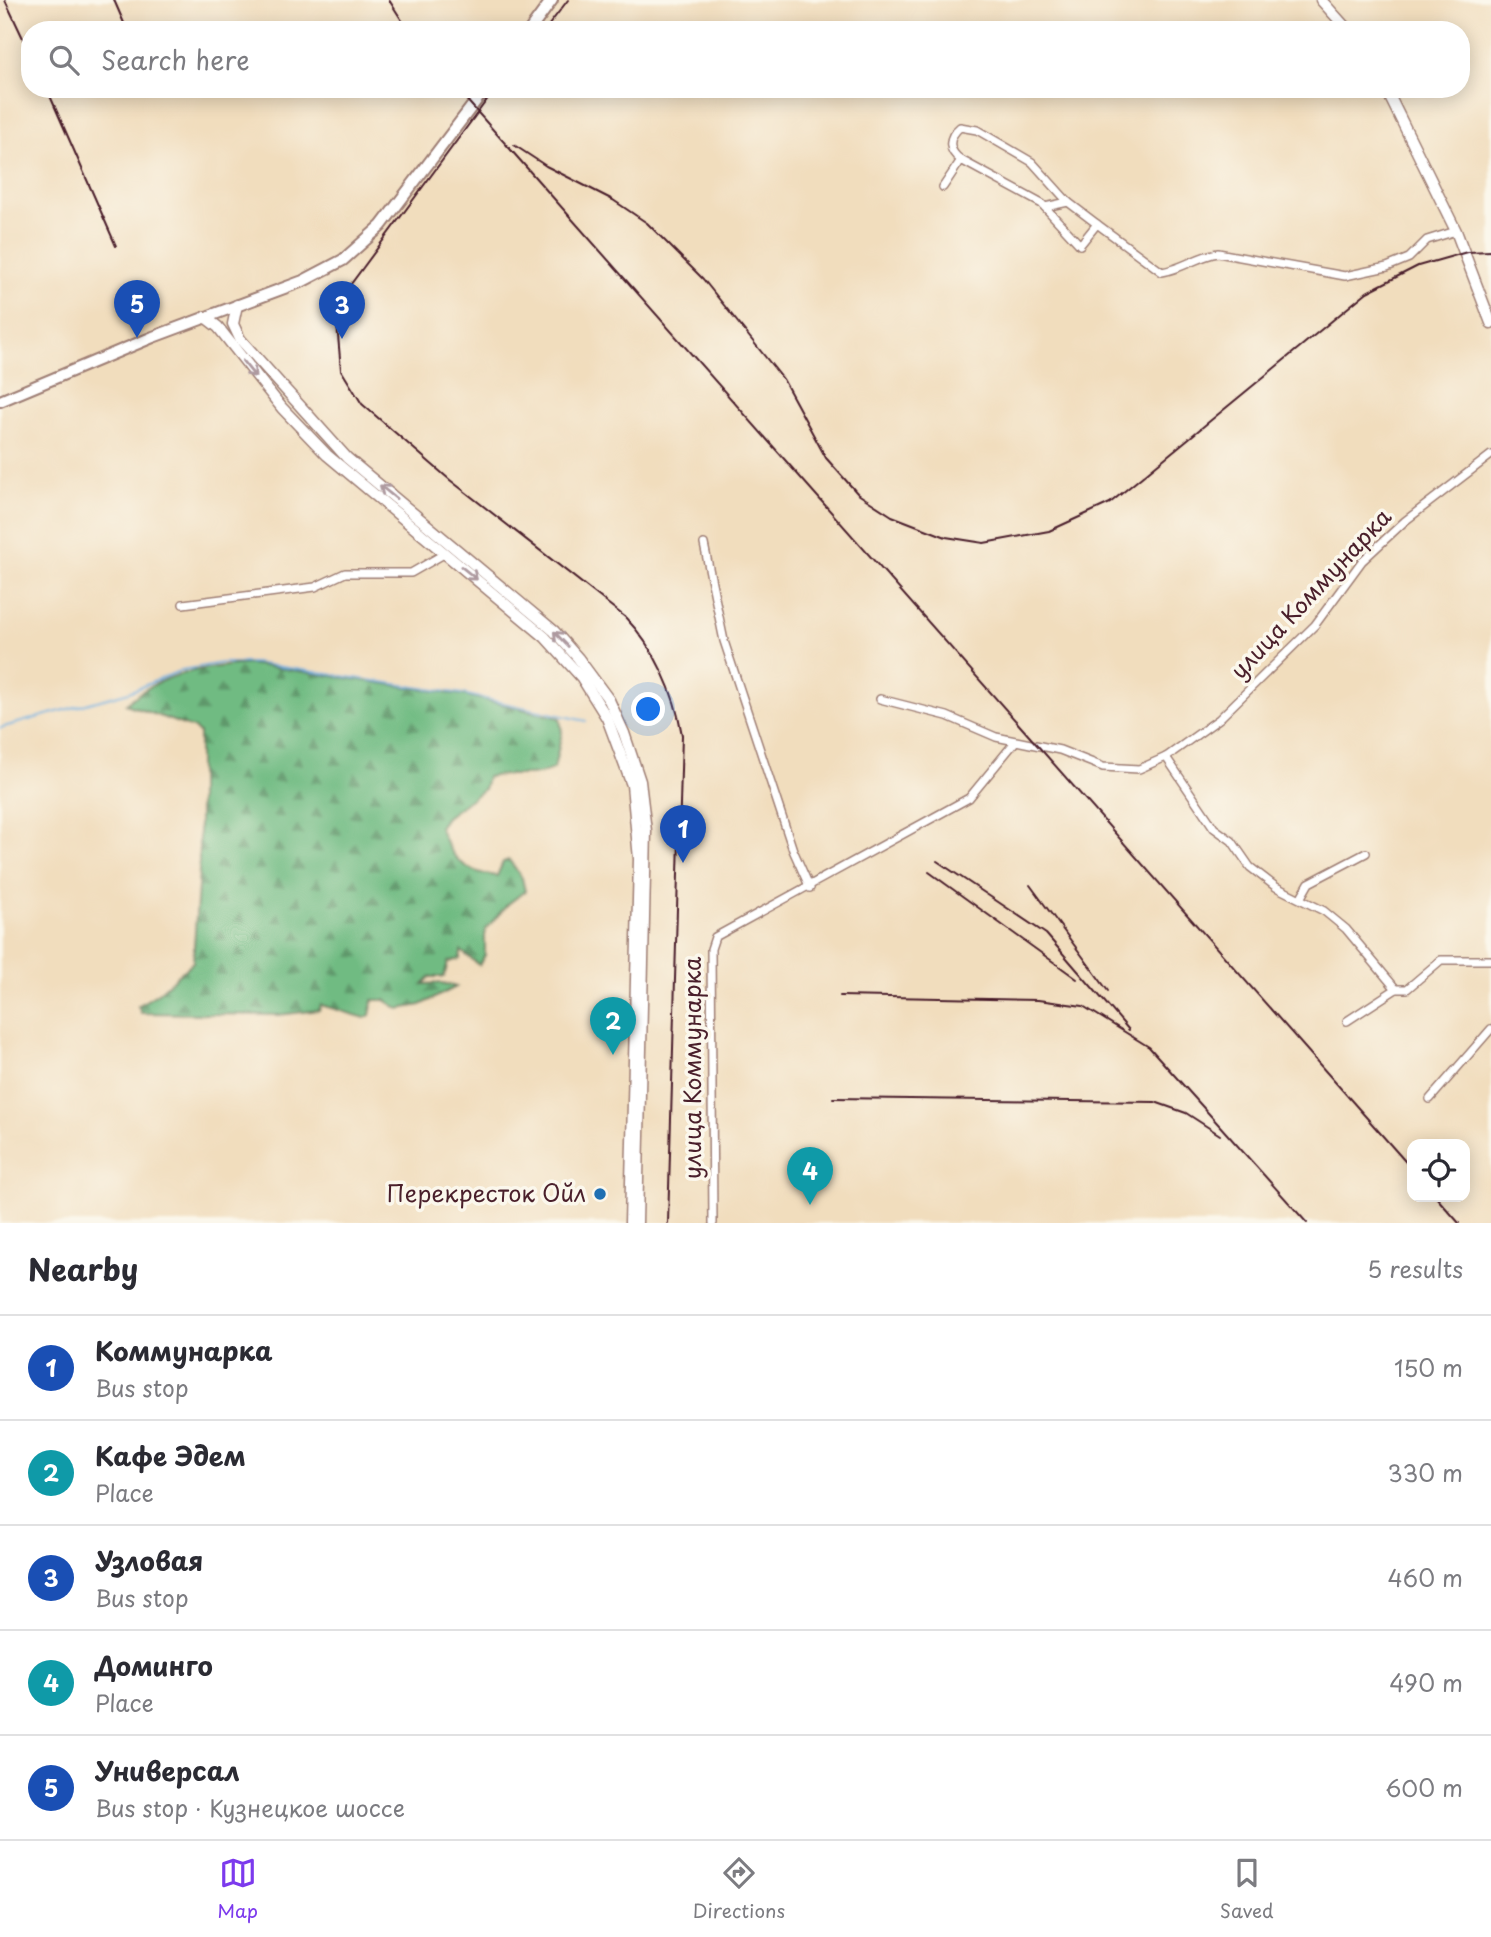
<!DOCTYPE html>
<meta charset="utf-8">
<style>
:root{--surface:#fff;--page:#f2f2f3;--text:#2b2b33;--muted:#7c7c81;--line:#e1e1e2;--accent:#7c3aed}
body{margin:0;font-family:"Playpen Sans",sans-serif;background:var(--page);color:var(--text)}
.controls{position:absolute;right:21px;bottom:21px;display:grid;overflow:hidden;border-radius:14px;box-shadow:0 4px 18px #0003}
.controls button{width:63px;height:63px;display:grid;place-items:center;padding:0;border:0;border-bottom:2px solid var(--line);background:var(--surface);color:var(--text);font:35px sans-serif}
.you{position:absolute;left:649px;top:710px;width:24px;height:24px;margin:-18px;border:5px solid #fff;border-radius:50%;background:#1a73e8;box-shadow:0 0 0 10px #1a73e833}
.badge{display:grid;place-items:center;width:46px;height:46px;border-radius:50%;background:var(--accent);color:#fff;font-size:23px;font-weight:700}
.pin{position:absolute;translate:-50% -58px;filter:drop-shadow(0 2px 4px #0008)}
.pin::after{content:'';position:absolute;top:37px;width:24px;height:21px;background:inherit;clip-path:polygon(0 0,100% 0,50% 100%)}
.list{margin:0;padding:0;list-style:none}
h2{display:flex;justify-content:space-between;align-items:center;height:91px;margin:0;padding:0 28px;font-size:30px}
h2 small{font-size:23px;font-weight:400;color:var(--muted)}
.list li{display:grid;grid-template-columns:46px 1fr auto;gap:21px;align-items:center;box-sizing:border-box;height:105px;padding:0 28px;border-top:2px solid var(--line)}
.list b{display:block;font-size:26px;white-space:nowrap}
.list p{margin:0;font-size:23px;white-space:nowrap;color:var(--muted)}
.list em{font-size:23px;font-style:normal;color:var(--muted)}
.icon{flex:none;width:38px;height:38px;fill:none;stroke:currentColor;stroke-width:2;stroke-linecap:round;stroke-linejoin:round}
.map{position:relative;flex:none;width:1491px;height:1223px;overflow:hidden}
.search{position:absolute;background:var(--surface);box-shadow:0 4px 18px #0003;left:21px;right:21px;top:21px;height:77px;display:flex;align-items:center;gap:18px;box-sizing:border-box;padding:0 24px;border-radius:28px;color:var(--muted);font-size:26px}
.sheet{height:616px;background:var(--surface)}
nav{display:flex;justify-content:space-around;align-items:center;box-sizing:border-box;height:98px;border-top:2px solid var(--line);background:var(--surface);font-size:19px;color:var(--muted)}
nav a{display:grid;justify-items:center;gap:4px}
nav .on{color:var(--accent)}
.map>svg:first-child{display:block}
.forest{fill:url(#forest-firs);stroke:#5d6d56;stroke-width:2}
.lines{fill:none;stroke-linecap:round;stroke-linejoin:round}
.stream{stroke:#6baddf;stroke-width:2}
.street-casing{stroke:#9e7e74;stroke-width:10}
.secondary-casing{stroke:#9e7e74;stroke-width:13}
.primary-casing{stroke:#9e7e74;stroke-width:14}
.street{stroke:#fff;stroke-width:7}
.secondary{stroke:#fff;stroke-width:10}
.primary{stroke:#fff;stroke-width:10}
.tram{stroke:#4a1f2b;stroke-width:2}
.rail{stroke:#4a1f2b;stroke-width:2}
.oneway{stroke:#ae9aa0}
.poi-dot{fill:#1f6fb2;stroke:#fbf7ec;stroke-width:2.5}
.labels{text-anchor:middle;stroke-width:7;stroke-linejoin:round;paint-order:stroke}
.street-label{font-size:23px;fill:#4a1f2b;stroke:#fbf7ec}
.poi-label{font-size:23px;fill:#4a1f2b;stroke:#fbf7ec;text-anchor:end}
</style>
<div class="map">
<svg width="1491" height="1223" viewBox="0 0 1491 1223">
<defs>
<pattern id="forest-firs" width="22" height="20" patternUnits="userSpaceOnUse" patternTransform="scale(1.75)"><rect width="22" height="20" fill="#70bb82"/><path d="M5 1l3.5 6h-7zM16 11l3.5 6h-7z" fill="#5e976b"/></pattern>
</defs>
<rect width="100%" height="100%" fill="#fbf7ec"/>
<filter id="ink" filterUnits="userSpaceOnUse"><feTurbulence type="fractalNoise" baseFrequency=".0143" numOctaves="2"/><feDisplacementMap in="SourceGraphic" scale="14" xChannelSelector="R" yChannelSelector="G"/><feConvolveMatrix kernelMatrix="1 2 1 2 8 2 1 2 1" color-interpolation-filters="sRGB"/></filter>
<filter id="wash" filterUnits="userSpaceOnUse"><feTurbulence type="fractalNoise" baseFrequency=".00686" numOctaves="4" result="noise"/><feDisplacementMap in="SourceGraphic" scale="28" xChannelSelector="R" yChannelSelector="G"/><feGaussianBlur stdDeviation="1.57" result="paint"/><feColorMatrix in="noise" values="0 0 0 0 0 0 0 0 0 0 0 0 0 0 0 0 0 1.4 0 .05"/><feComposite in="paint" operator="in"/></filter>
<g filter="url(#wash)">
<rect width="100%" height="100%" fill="#f1ddbd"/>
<path class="forest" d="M250 664 463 695 560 718 562 733 554 768C531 781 511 771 487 777L484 789 446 817 439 827C451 858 464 873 497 876L503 862 509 860 522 878 525 891 508 904 485 930V955L479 965 461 951 460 959 448 962 444 977H430L423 984 442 983 456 987 421 1005 399 1009 385 1000H373L370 1015 365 1018 321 1005 319 1010 278 1015 141 1013 138 1006 158 993 193 962 199 871V733L195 729 126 704C160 673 206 666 250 664Z"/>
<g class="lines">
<path class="stream" d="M0 728 129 692 182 670 222 663H254L463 694 586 721"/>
</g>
</g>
<g filter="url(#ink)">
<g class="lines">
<defs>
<g id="street">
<path d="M961 160C948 151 947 138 960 127L977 130 1032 162 1068 202 1097 224"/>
<path d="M943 187 961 160 1042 204 1080 245 1097 224 1162 272C1182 269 1198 256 1218 253L1345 276 1387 267 1409 258 1427 240 1456 231"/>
<path d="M1045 207 1068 202"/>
<path d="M704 544 724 641 793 850 810 888"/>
<path d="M183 604 315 587 345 573H411L444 554"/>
<path d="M880 699 947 716 996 737 1060 750 1103 767 1139 769 1166 757 1219 719 1315 625 1362 561 1405 521 1491 455"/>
<path d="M1166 757 1214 828 1232 841 1250 867 1276 887 1324 911 1346 929 1396 989H1407L1441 960H1491"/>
<path d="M1301 897 1309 883 1366 853"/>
<path d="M1347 1021 1396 989"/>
<path d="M1430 1099 1491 1029"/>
<path d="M713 1223 711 949 715 937 969 798 1015 742"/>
</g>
<g id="secondary">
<path d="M1321 0 1348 30"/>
<path d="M1386 89 1456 231 1491 323"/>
<path d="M237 305 233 324 240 339 347 458 554 631 578 658 609 700 624 733 640 781 646 831 637 1223"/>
<path d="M205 317 218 327 282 408 327 455 545 637 582 678 607 718 632 785 639 859 630 1223"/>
</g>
<g id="primary">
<path d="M530 30 552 0"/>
<path d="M0 401 153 337 303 281 343 260 381 226 485 89"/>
</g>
</defs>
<use href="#street" class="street-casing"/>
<use href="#secondary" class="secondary-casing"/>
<use href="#primary" class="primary-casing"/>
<use href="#street" class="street"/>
<use href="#secondary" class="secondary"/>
<use href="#primary" class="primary"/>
<g class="tram">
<path d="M545 30 568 0"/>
<path d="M495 89 348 288 337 324 341 370 362 404 450 480 625 617C655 648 675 693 682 735L668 1223"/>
</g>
<g class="rail">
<path d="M5 0 30 53"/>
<path d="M114 0 127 30"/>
<path d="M389 0 408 30"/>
<path d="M47 89 116 246"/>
<path d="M457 89 1412 1169"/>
<path d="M514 145 546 166 613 200 647 223 703 279 783 379 826 458 858 494 892 516 946 537 984 543 1049 531 1110 503 1367 292 1418 266 1467 252 1491 251"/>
<path d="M937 861 1046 934 1129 1030"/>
<path d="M929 872 1077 979"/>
<path d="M1030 885 1108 991"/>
<path d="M840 996 1038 1000 1083 1006 1149 1047 1307 1223"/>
<path d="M833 1098 1155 1102 1186 1113 1220 1135"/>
<path d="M1436 1197 1459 1223"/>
</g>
</g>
<defs><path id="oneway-shaft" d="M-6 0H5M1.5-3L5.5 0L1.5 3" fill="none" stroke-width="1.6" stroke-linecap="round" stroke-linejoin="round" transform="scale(1.75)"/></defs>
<g class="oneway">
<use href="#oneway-shaft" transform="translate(249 369) rotate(51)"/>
<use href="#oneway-shaft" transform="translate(388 492) rotate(-141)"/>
<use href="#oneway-shaft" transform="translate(469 573) rotate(39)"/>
<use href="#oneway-shaft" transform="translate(561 639) rotate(-134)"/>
</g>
</g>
<circle class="poi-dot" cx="600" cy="1194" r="7"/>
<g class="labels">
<g class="street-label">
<text transform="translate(1311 594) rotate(-47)" y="8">улица Коммунарка</text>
<text transform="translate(693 1068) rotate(-90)" y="8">улица Коммунарка</text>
</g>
<g class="poi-label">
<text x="586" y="1202">Перекресток Ойл</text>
</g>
</g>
</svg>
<div class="controls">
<button><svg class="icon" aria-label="locate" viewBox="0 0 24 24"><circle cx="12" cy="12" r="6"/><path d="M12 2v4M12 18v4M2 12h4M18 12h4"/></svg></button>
</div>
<div class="you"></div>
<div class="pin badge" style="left:683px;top:863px;background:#1a4fb4">1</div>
<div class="pin badge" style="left:613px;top:1055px;background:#0f9aa8">2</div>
<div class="pin badge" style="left:342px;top:339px;background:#1a4fb4">3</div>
<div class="pin badge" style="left:810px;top:1205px;background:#0f9aa8">4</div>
<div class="pin badge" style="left:137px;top:338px;background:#1a4fb4">5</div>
<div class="search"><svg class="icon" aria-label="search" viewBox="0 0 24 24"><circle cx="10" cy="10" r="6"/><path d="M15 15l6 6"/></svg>Search here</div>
</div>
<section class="sheet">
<h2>Nearby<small>5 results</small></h2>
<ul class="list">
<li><span class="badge" style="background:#1a4fb4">1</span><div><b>Коммунарка</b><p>Bus stop</p></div><em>150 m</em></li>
<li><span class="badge" style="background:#0f9aa8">2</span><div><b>Кафе Эдем</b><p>Place</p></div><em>330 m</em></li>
<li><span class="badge" style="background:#1a4fb4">3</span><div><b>Узловая</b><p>Bus stop</p></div><em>460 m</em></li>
<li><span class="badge" style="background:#0f9aa8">4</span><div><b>Доминго</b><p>Place</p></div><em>490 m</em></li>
<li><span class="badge" style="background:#1a4fb4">5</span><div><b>Универсал</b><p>Bus stop · Кузнецкое шоссе</p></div><em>600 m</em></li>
</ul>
</section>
<nav>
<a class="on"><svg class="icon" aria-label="map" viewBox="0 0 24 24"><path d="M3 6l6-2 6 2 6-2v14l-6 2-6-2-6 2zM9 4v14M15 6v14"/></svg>Map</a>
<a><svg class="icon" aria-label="directions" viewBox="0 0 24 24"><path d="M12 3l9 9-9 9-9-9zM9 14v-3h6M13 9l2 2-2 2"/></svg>Directions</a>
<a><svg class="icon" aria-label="saved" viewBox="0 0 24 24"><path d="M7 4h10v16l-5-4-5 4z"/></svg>Saved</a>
</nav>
